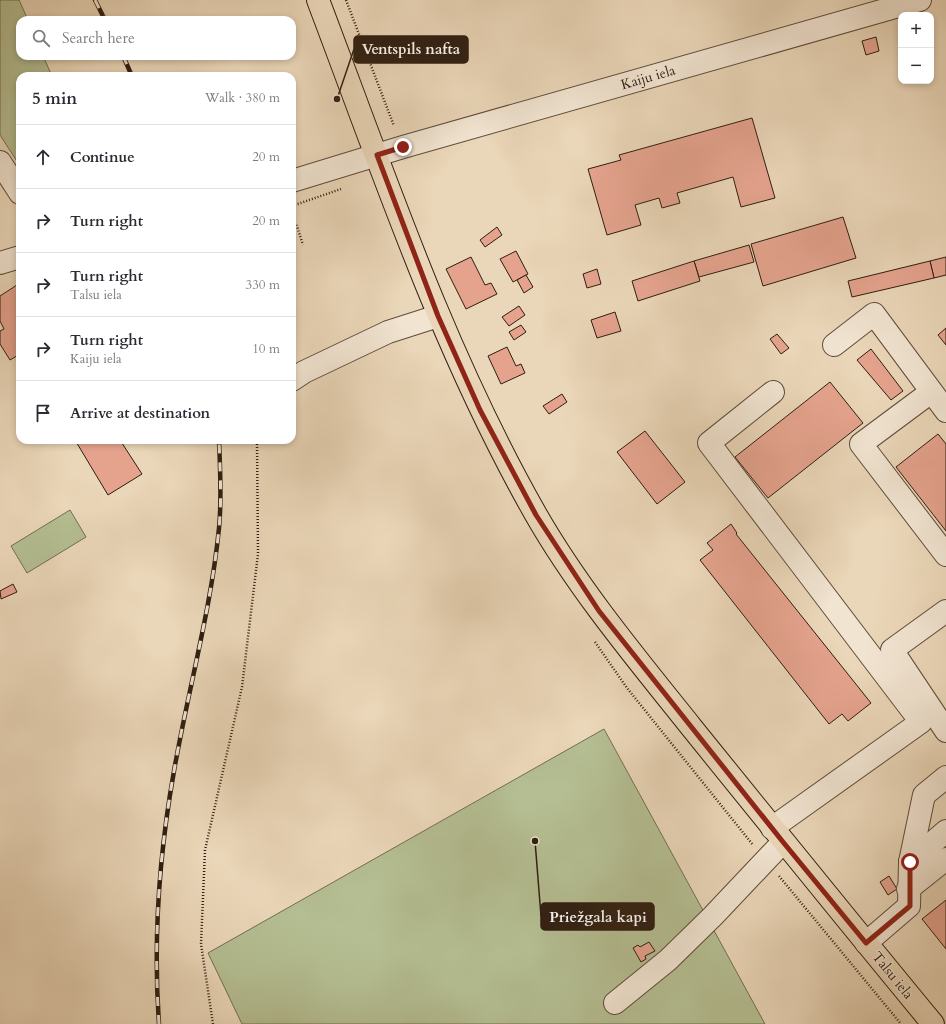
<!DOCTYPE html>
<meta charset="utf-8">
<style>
:root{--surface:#fff;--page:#f7f7f7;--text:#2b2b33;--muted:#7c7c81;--line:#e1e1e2}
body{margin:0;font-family:Cardo,serif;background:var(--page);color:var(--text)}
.controls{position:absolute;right:12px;top:12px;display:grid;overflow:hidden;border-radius:8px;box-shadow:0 2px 6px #0003}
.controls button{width:36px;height:36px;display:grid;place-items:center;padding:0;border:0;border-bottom:1px solid var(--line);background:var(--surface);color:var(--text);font:20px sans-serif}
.stop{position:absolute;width:12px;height:12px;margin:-9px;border:3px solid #8f2418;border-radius:50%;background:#fff}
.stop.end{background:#8f2418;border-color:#fff;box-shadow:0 1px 4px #0008}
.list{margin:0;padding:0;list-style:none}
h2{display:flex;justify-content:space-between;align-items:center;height:52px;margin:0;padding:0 16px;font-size:17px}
h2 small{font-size:13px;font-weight:400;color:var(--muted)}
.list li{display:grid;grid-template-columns:26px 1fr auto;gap:12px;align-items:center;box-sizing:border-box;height:64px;padding:0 16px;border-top:1px solid var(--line)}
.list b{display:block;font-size:15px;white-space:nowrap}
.list p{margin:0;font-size:13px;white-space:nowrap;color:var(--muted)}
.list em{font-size:13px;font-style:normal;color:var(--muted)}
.icon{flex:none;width:22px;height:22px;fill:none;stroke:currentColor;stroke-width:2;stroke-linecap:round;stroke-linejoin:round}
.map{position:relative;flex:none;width:946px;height:1024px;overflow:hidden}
.search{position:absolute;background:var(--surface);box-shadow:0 2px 6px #0003;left:16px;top:16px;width:280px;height:44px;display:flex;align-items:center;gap:10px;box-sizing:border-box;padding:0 14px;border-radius:12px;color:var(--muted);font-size:15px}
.panel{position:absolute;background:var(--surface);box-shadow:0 2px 6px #0003;left:16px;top:72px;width:280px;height:372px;border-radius:12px}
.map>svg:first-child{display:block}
.green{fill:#b4be92;stroke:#726e52}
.building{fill:#e5a38e;stroke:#2f1e11}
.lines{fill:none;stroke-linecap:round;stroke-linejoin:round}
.minor-casing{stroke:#5e4c3b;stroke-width:24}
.major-casing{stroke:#2f1e11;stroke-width:24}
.path{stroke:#2f1e11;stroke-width:2.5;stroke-dasharray:1 2;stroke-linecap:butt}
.minor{stroke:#f1e4d1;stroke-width:22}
.major{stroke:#ead6b8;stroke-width:22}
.rail-casing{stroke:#2f1e11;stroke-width:4.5}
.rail{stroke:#f1e4d1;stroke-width:3;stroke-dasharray:9;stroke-linecap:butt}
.route{stroke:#8f2418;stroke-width:5}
.labels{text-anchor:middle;stroke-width:3;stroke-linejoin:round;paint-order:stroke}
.street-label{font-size:14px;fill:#2f1e11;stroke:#f1e4d1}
.leader{fill:none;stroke:#2f1e11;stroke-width:1.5}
.callout-dot{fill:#2f1e11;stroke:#f1e4d1;stroke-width:1.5}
.callout{fill:#2f1e11;stroke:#2f1e11;stroke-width:1.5}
.callout-label{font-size:15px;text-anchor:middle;font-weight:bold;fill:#fff}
</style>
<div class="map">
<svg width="946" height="1024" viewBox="0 0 946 1024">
<rect width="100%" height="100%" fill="#ead6b8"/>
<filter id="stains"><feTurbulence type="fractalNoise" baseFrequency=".005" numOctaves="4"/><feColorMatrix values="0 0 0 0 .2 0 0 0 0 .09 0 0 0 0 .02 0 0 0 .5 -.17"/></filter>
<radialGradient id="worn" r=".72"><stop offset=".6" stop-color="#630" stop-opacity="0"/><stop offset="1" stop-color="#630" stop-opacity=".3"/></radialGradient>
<g class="green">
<path d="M0 0H19L28 20H20V56H43L52 76H20V166L0 135Z"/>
<path d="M70 510 86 537 27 573 11 546Z"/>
<path d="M604 729 765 1024H242L208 953Z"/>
</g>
<g class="building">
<path d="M876 37 879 51 866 55 862 41Z"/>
<path d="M752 118 775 198 741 207 733 177 677 193 680 203 662 208 659 198 635 205 641 225 607 235 588 169 621 160 619 155Z"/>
<path d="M843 217 856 258 763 286 751 244Z"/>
<path d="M497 227 502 235 485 247 480 240Z"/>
<path d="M749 245 754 262 699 277 694 261Z"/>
<path d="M516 251 528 274 513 282 500 259Z"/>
<path d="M471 257 485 285 491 283 497 294 466 309 446 269Z"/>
<path d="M946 257V275L934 278 930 261Z"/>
<path d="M694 261 700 281 638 301 632 281Z"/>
<path d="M930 261 934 278 852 297 848 281Z"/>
<path d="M597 269 601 284 587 288 583 274Z"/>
<path d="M526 275 533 287 524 293 517 280Z"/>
<path d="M20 283V354L10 360 0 344V331L4 329 0 321V296Z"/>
<path d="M519 306 525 315 509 326 502 317Z"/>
<path d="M615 312 621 331 597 338 591 320Z"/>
<path d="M521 325 526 332 514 340 509 332Z"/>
<path d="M946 328V345L938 335Z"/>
<path d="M777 334 789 348 781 354 770 339Z"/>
<path d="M507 347 516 366 521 364 525 373 501 384 488 356Z"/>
<path d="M871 349 903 391 891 400 857 360Z"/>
<path d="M830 382 863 423 768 498 735 457Z"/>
<path d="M562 394 567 402 549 414 543 406Z"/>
<path d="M645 431 685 482 657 504 617 452Z"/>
<path d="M938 434 946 444V531L896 467Z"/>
<path d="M75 440H120L142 474 108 495Z"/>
<path d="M731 524 737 533 736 534 871 703 848 721 842 714 829 724 700 560 713 550 707 543Z"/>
<path d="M13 584 17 592 1 599 0 591Z"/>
<path d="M889 876 897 889 888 895 880 882Z"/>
<path d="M946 900V949L922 919Z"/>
<path d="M649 942 655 951 645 956 646 959 641 962 633 948 638 945 640 947Z"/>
</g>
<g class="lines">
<defs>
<g id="minor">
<path d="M0 162 20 193"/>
<path d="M292 181 403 147 920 0"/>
<path d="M0 263 20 257"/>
<path d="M834 345 874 314 946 411"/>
<path d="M292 380 304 372 388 332 438 316"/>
<path d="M931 392 861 444 946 555"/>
<path d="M946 611 892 650 946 731"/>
<path d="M772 828 921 722 709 443 773 392"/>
<path d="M910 862 946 831"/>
<path d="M908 889 946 859"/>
<path d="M866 943 909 906 910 862 924 795 946 777"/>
<path d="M615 1003 668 960 713 916 783 842"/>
</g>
<path id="major" d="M318 0C384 174 443 351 535 513 579 590 637 659 692 728 772 827 852 926 933 1024"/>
</defs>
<use href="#minor" class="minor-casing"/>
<use href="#major" class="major-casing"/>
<g class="path">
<path d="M346 0 394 126"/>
<path d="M292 206 341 189"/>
<path d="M292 222 296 223 303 245"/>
<path d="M595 642 627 688 753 845"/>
<path d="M779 876 901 1024"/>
<path d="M213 1024 201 944 205 850 242 687 258 554 257 440"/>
</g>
<use href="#minor" class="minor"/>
<use href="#major" class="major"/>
<defs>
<g id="rail">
<path d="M95 0 105 20"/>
<path d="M123 56 132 76"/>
<path d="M159 1024C153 939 159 855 174 771 188 690 211 610 219 528 222 498 220 469 219 440"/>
</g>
</defs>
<use href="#rail" class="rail-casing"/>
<use href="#rail" class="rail"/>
</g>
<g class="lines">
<path class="route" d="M403 147 377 155 438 316 480 410 536 515 599 611 783 842 866 943 910 906V862"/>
</g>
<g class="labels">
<g class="street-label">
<text transform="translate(648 77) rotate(-16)" y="5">Kaiju iela</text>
<text transform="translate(893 975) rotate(51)" y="5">Talsu iela</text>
</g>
</g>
<path class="leader" d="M337 99L354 49M535 841L541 916"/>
<g class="callout-dot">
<circle cx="337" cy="99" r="4"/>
<circle cx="535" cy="841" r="4"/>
</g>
<g class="callout">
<rect x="354" y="36" width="114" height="27" rx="4"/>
<rect x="541" y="903" width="113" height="27" rx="4"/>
</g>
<g class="callout-label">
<text x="411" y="54">Ventspils nafta</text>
<text x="598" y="922">Priežgala kapi</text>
</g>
<rect width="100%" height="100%" filter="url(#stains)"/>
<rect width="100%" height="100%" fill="url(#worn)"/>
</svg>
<div class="controls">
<button>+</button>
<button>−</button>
</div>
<div class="stop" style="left:910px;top:862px"></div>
<div class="stop end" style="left:403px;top:147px"></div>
<div class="search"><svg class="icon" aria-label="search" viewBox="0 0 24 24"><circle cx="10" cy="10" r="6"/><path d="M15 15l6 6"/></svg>Search here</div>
<section class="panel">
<h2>5 min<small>Walk · 380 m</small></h2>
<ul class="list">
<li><svg class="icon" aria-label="ahead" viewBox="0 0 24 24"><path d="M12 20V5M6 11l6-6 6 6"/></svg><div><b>Continue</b></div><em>20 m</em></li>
<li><svg class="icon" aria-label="right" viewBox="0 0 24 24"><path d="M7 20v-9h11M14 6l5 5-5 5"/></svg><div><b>Turn right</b></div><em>20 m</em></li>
<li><svg class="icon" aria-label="right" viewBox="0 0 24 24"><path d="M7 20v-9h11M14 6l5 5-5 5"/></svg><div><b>Turn right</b><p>Talsu iela</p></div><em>330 m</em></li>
<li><svg class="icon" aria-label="right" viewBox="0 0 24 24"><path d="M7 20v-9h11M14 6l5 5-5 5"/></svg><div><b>Turn right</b><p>Kaiju iela</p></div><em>10 m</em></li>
<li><svg class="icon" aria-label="arrive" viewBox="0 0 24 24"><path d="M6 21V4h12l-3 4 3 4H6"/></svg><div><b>Arrive at destination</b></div></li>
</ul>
</section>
</div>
